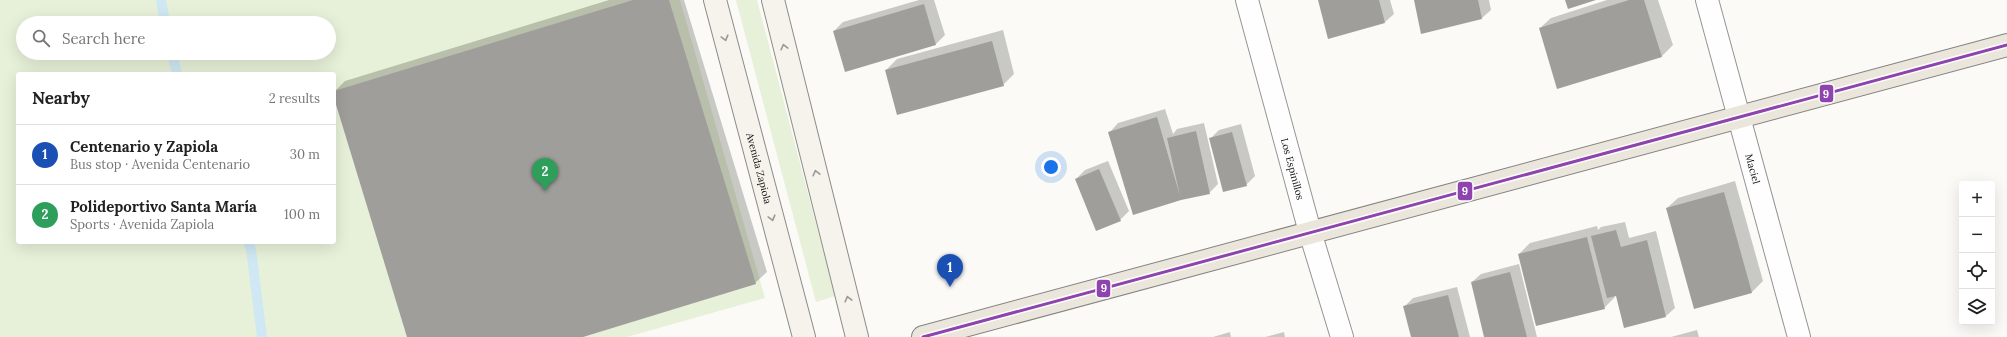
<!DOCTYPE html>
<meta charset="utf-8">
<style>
:root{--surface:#fff;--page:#f2f2f2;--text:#222;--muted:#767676;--line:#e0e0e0;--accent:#0b8043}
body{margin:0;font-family:Lora,serif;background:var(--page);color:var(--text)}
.controls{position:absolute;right:12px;bottom:12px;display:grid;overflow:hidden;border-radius:4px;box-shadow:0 4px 16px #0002}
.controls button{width:36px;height:36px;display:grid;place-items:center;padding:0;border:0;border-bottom:1px solid var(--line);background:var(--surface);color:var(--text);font:20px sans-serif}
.you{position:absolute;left:1051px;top:167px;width:14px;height:14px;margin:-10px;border:3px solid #fff;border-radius:50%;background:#1a73e8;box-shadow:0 0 0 6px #1a73e833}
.badge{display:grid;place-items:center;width:26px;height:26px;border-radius:50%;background:var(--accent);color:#fff;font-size:13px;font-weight:700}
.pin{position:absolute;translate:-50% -33px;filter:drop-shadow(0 1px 2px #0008)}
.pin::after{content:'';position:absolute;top:21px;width:14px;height:12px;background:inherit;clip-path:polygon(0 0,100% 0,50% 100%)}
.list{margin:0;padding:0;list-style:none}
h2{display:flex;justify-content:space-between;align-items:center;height:52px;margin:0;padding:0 16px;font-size:17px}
h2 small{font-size:13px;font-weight:400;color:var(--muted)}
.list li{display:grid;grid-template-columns:26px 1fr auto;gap:12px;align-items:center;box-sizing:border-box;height:60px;padding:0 16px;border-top:1px solid var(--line)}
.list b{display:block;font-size:15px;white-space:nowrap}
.list p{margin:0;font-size:13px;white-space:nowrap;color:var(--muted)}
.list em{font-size:13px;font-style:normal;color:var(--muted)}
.icon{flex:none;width:22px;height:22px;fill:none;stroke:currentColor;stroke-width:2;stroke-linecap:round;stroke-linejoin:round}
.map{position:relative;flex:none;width:2007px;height:337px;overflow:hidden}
.search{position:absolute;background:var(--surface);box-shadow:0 4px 16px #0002;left:16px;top:16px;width:320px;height:44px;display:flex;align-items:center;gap:10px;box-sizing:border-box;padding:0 14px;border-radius:22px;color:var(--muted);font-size:15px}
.panel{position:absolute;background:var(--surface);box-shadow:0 4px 16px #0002;left:16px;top:72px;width:320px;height:172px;border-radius:4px}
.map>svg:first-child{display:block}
.green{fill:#e7f0d8;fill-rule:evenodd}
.shadow{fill:#0003}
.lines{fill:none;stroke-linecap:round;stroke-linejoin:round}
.stream{stroke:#cfe8f3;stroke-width:10}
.building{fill:#9f9e9b}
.minor-casing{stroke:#969594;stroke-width:24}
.secondary-casing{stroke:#8c8c8a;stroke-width:24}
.primary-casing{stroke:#838381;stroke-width:24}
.minor{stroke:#fefefe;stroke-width:22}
.secondary{stroke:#f5f3ec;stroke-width:22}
.primary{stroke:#ebe6dc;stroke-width:22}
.bus-1-casing{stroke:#fff;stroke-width:6}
.bus-1{stroke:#8e44ad;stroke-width:3}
.oneway{stroke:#999894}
.labels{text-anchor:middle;stroke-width:4;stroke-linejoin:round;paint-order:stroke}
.street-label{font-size:10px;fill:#101010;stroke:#fff}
.line-badge{stroke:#fff;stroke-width:1.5}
.badge-label{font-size:11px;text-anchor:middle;font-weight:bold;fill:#fff}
</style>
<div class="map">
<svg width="2007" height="337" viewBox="0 0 2007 337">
<rect width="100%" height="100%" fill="#fbfaf6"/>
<g class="green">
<path d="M0 0H680L765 298 627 337H0ZM23 23H329V53H23ZM18 74H334V242H18Z"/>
<path d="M736 0H757L835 296 816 302Z"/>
</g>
<g class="shadow">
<path d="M609 0H684L767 272 755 283 580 337H408L334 92 345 81Z"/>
<path d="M919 0H934L945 35 936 44 846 71 834 31 843 22Z"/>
<path d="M1319 0H1390L1394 14 1385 22Z"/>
<path d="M1415 0H1489L1491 10 1482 18Z"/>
<path d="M1607 0H1658L1673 45 1662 56 1558 88 1540 28 1551 18Z"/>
<path d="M1003 30 1014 74 1003 85 886 70 897 59Z"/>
<path d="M1165 109 1173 134 1177 129 1204 123 1218 184 1209 193 1181 199 1110 132 1118 123Z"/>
<path d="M1241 124 1255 176 1246 185 1210 139 1219 130Z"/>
<path d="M1108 161 1129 211 1120 220 1076 179 1085 170Z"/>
<path d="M1735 181 1763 281 1752 292 1695 308 1667 208 1678 198Z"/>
<path d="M1625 222 1629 238 1656 231 1675 308 1666 316 1617 294 1614 295 1615 297 1604 308 1519 254 1530 243 1597 226 1598 230 1601 227Z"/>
<path d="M1519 264 1537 337H1485L1472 282 1481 274Z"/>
<path d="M1457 287 1470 337H1412L1404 307 1413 298Z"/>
<path d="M1697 330 1699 337H1671Z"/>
<path d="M1230 332 1231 337H1213Z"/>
<path d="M1284 332 1285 337H1265Z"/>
</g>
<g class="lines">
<g class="stream">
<path d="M161 0 165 23"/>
<path d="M172 53 177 74"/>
<path d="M248 242 251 249 262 337"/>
</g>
</g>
<g class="building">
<path d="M633 0H669L756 284 583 337H407L334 98V91Z"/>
<path d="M1318 0H1379L1385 23 1328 39Z"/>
<path d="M1414 0H1478L1482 19 1421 34Z"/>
<path d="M1565 0H1596L1568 9Z"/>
<path d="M1629 0H1644L1662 57 1557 89 1539 28Z"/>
<path d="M924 4 936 45 845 72 833 31Z"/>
<path d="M992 41 1004 86 897 115 885 70Z"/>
<path d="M1157 117 1180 196 1167 138 1196 131 1210 194 1181 200 1133 215 1108 132Z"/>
<path d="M1232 132 1247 186 1223 192 1209 138Z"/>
<path d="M1099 169 1121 221 1096 231 1075 179Z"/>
<path d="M1724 192 1752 293 1694 309 1666 208Z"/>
<path d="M1616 230 1621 247 1647 240 1666 317 1624 328 1616 296 1607 298 1591 236Z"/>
<path d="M1587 237 1605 309 1536 326 1518 254Z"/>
<path d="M1510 272 1527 337H1484L1471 282Z"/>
<path d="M1448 295 1459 337H1411L1403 306Z"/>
</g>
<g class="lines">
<defs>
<g id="minor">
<path id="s1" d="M1247 0 1310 232 1342 337"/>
<path id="s2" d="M1707 0 1799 337"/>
</g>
<g id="secondary">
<path id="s3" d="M715 0 804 337"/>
<path d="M773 0 857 337"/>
</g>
<path id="primary" d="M923 337 2007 45"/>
</defs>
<use href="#minor" class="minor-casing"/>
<use href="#secondary" class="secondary-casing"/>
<use href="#primary" class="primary-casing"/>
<use href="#minor" class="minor"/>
<use href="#secondary" class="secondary"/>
<use href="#primary" class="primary"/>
<defs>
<path id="bus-1" d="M923 337 2007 45"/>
</defs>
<use href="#bus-1" class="bus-1-casing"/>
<use href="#bus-1" class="bus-1"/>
</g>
<defs><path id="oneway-chevron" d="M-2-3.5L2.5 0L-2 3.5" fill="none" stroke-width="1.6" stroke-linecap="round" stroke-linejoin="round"/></defs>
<g class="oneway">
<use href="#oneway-chevron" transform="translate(725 38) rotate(75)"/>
<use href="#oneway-chevron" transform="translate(784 47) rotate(-104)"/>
<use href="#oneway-chevron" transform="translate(816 173) rotate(-104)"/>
<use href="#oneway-chevron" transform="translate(772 218) rotate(75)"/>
<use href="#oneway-chevron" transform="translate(848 299) rotate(-104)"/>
</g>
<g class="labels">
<g class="street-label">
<text dy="4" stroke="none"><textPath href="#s3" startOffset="174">Avenida Zapiola</textPath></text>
<text dy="4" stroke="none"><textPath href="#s2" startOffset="175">Maciel</textPath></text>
<text dy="4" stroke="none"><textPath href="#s1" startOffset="175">Los Espinillos</textPath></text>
</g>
</g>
<g class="line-badge">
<rect x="1819" y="84" width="15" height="19" rx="4" fill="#8e44ad"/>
<rect x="1457" y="181" width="16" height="20" rx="4" fill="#8e44ad"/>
<rect x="1096" y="279" width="15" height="19" rx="4" fill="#8e44ad"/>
</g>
<g class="badge-label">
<text x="1826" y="98">9</text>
<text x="1465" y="195">9</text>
<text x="1104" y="292">9</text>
</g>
</svg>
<div class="controls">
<button>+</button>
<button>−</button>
<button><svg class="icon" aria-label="locate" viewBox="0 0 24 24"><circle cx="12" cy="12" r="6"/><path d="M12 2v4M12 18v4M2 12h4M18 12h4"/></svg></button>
<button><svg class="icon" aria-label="layers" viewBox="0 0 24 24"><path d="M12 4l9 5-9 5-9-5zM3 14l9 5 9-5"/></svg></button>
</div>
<div class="you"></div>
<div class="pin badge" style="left:950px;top:287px;background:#1a4fb4">1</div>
<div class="pin badge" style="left:545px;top:191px;background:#2e9e5b">2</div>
<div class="search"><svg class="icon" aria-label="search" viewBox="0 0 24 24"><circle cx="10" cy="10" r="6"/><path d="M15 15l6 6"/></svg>Search here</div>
<section class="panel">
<h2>Nearby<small>2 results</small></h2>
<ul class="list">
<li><span class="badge" style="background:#1a4fb4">1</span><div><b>Centenario y Zapiola</b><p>Bus stop · Avenida Centenario</p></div><em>30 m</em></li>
<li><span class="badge" style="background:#2e9e5b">2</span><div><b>Polideportivo Santa María</b><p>Sports · Avenida Zapiola</p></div><em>100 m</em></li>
</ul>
</section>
</div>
